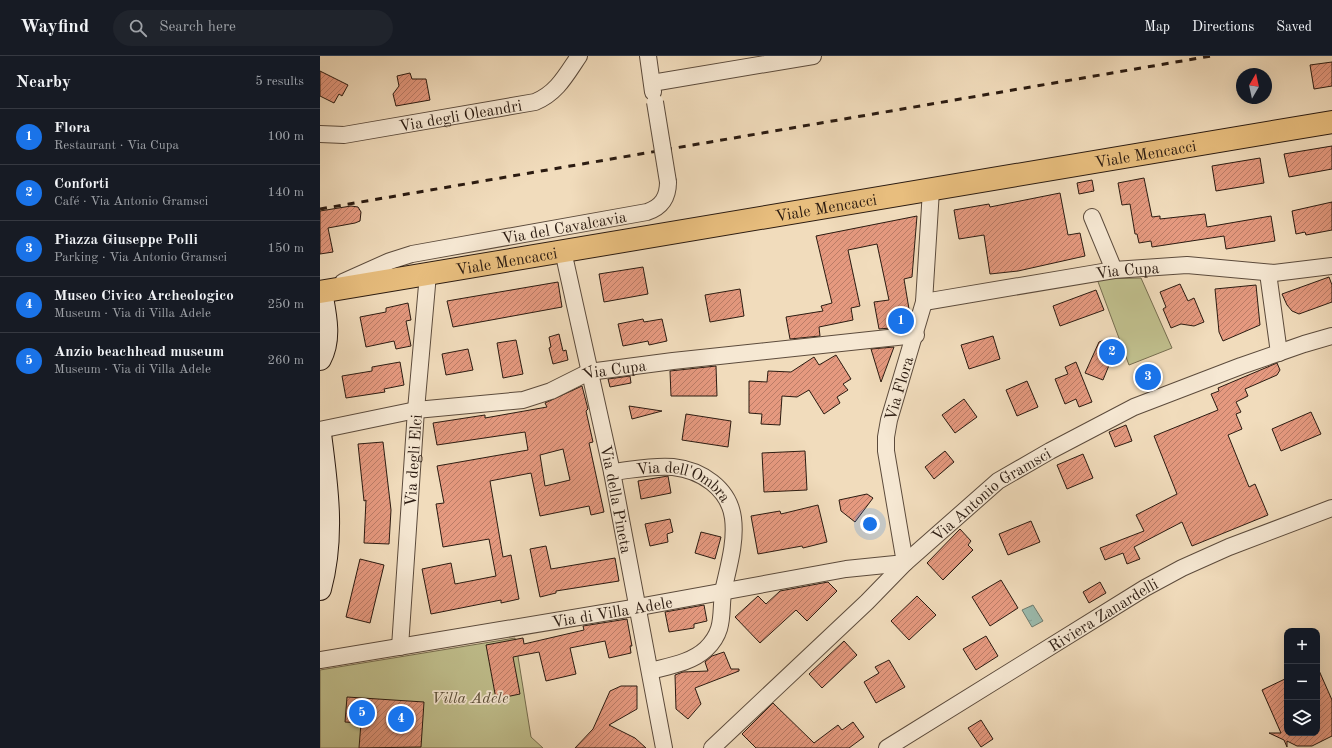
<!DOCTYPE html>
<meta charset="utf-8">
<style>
:root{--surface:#171b24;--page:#20242c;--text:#f1f3f6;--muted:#9ea1a6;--line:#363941;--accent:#1a73e8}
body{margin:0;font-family:"Old Standard TT",serif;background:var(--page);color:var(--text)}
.controls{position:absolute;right:12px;bottom:12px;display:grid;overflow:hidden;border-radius:8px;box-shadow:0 4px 16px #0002}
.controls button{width:36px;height:36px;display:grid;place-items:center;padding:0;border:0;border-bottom:1px solid var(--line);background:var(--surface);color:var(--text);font:20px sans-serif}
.compass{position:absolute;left:916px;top:12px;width:36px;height:36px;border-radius:50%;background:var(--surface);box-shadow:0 4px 16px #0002;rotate:9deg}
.you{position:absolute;left:550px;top:468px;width:14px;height:14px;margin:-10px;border:3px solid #fff;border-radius:50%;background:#1a73e8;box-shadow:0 0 0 6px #1a73e833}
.badge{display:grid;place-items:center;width:26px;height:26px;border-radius:50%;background:var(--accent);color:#fff;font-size:13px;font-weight:700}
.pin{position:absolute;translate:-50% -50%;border:2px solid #fff;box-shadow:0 1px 4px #0006}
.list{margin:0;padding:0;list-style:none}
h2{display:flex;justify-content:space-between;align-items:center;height:52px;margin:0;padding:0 16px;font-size:17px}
h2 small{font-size:13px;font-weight:400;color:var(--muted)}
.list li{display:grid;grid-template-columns:26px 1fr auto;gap:12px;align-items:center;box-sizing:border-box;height:56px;padding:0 16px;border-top:1px solid var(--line)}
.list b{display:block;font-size:15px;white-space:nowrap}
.list p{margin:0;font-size:13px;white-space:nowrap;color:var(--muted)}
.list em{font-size:13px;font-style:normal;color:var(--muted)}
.icon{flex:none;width:22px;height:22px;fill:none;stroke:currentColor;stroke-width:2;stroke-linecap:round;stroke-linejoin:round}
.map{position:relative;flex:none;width:1012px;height:692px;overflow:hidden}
header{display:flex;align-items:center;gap:24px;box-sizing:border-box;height:56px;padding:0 20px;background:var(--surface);border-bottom:1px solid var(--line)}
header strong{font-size:19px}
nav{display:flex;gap:22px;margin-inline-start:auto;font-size:14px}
.search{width:280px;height:36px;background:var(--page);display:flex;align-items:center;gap:10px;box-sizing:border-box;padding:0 14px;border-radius:22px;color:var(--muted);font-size:15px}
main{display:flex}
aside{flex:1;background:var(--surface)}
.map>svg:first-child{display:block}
.green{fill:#c0bf8d;stroke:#766d4f}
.water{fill:url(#water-ripples);stroke:#6e7c70}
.building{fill:url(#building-hatch);stroke:#2b1b11;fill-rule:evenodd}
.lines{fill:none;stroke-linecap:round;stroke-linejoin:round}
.street-casing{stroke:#5c4b3c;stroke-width:18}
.secondary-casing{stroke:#2b1b11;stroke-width:24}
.primary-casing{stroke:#2b1b11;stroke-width:24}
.street{stroke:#f6e8d3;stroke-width:16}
.secondary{stroke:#f6e8d3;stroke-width:22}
.primary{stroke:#e8be7e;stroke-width:22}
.rail{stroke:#2b1b11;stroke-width:3;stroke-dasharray:7 7;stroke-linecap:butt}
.street-bridge-casing{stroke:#5c4b3c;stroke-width:18;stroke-linecap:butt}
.street-bridge{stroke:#f6e8d3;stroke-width:16}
.labels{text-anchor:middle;stroke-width:3.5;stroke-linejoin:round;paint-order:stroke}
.street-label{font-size:16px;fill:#2b1b11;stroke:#f6e8d3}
.park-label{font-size:16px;font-style:italic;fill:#584c36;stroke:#f6e8d3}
</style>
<header>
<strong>Wayfind</strong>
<div class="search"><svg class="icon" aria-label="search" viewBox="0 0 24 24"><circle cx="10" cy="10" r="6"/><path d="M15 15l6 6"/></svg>Search here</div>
<nav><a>Map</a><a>Directions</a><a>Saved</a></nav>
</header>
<main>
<aside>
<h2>Nearby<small>5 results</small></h2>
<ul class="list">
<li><span class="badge">1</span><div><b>Flora</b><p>Restaurant · Via Cupa</p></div><em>100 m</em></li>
<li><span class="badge">2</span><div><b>Conforti</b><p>Café · Via Antonio Gramsci</p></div><em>140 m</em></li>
<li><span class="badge">3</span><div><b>Piazza Giuseppe Polli</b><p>Parking · Via Antonio Gramsci</p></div><em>150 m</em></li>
<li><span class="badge">4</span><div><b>Museo Civico Archeologico</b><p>Museum · Via di Villa Adele</p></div><em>250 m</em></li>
<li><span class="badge">5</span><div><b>Anzio beachhead museum</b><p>Museum · Via di Villa Adele</p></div><em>260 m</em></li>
</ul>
</aside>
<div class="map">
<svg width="1012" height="692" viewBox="0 0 1012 692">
<defs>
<pattern id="water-ripples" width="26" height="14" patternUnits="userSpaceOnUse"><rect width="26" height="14" fill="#9bbcaf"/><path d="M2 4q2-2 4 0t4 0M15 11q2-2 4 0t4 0" fill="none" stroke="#86a196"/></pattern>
<pattern id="building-hatch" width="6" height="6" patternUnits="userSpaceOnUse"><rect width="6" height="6" fill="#e5997f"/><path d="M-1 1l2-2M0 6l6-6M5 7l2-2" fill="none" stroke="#ba7c67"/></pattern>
</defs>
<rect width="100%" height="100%" fill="#f1dcbc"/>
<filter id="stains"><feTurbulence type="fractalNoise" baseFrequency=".005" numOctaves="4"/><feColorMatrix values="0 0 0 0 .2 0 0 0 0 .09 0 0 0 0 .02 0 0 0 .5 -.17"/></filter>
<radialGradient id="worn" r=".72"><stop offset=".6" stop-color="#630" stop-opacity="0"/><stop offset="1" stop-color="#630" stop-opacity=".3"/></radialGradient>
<g class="green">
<path d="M821 222 852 292 809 309 777 223Z"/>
<path d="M195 582 211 681 223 692H0V614Z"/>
</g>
<path class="water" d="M713 549 723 565 712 571 702 554Z"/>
<g class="building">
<path d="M1012 6V30L994 33 990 9Z"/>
<path d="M0 15 28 29 22 40 19 38 14 47 0 40Z"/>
<path d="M90 17 92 23H106L110 44 76 50 73 38 79 30 77 20Z"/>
<path d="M1012 90V113L969 121 964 98Z"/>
<path d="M940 102 944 127 896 135 892 110Z"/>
<path d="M824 122 832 161 840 160V163L885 158 887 171 951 160 955 185 906 193 904 180 832 191 831 185 819 187 817 178H815L810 148 802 149 798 127Z"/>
<path d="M772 124 774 135 759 138 757 127Z"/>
<path d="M740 137 748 179 760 177 765 200 698 215 670 218 664 179 639 183 634 154 669 148 670 151Z"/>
<path d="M1012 146V174L986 179 985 176 976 178 972 155Z"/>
<path d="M31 150 38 151 41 156 40 165 35 167 8 172 13 196 0 198V155Z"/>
<path d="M597 160 592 221 584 223 590 259 588 265 584 266 582 271 559 273 554 246 569 244 557 188 528 194 540 250 531 252 533 264 499 271 500 280 470 283 466 261 503 255 501 250 512 247 496 180Z"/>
<path d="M323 211 328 238 284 246 279 218Z"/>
<path d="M1009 221 1012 229V246L979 258 972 255 967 249 962 238Z"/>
<path d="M238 226 242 251 133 271 127 245Z"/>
<path d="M860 228 868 245 874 242 884 266 874 270 861 268 851 272 843 253 846 251 840 236Z"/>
<path d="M936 229 940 269 903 285 899 276 895 233Z"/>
<path d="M420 233 424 260 390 266 385 239Z"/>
<path d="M776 234 784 254 740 270 733 250Z"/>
<path d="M88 247 91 264 86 265 91 290 76 293 74 285 46 291 40 261 66 256V252Z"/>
<path d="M323 263 324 266 342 263 347 285 329 289 328 285 303 290 298 268Z"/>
<path d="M239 278 243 295 246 294 248 304 233 308 229 292 231 291 229 281Z"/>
<path d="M673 280 680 303 649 313 641 289Z"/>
<path d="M790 282 799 285 783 324 765 317 779 286Z"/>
<path d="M196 284 203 318 183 322 177 287Z"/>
<path d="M574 291 561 326 551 293Z"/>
<path d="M148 293 153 314 126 319 122 298Z"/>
<path d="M516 299 531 323 523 328 528 334 517 341 520 347 504 358 489 334 477 341 462 340 460 369 441 368 442 358 429 357V325L447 326 448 315 471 316 494 301 499 309Z"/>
<path d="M80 306 84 329 64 333 65 336 26 342 22 320 52 315V311Z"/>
<path d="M756 306 772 346 759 351 756 343 745 348 735 323 748 318 745 311Z"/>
<path d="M957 307 960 314 957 319 925 333 928 340 916 346 921 356 916 358 922 373 908 379 929 431 935 428 948 459 872 490 862 466 814 491 820 503 807 508 803 497 785 504 780 492 824 475 816 459 857 438 834 380 898 354 891 338 899 335 898 332Z"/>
<path d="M396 310 397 340H351L350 315Z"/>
<path d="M310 320 311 327 290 331 288 323Z"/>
<path d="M707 325 718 351 697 360 686 334Z"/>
<path d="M262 330 268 353 266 355 273 386 269 387 284 456 271 459 269 450 220 460 211 417 170 425 183 501 191 499 199 543 181 547V544L111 558 102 513 131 507 135 528 176 520 169 483 123 491 116 448 124 447 117 410 208 394 205 376 117 389 113 367 165 359V362L227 351 225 347ZM243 393 250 424 225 430 220 399Z"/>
<path d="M644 343 657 361 635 377 622 359Z"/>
<path d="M309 350 342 355 312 363Z"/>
<path d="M991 356 1001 378 961 395 952 373Z"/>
<path d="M366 358 411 365 408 391 362 384Z"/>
<path d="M806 369 812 385 795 391 789 376Z"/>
<path d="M63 386 71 454 69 488 44 487 46 444 44 445 38 388Z"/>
<path d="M485 395 487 434 444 436 442 397Z"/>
<path d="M625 395 634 406 614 423 605 411Z"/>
<path d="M763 398 773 422 747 433 737 409Z"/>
<path d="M348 420 351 437 321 443 318 425Z"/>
<path d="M547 438 553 442 535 466 521 455 519 444Z"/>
<path d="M498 449 507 486 483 492 482 490 438 498 431 460 460 455 461 458Z"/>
<path d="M350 463 353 476 347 478 348 486 330 490 325 468Z"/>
<path d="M711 465 720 486 688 499 679 478Z"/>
<path d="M640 473 651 485 648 489 653 494 623 524 607 507Z"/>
<path d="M381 476 401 481 395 503 375 497Z"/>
<path d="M226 490 231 513 295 502 299 525 236 535V537L220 541 210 493Z"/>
<path d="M40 503 64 509 50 567 26 561Z"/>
<path d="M681 524 698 552 670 570 652 541Z"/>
<path d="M508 526 517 535 487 565 476 554 440 587 415 561 438 540 446 548 460 535Z"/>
<path d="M780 526 786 537 769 547 763 536Z"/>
<path d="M597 540 616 559 589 584 571 565Z"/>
<path d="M384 549 387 565 374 568V572L349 576 345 556Z"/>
<path d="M307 563 312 590H310L311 597 289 602 285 585 250 592 256 618 226 625 219 596 193 601 200 638 176 643 166 589 203 582 204 588 264 574 263 570Z"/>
<path d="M666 580 678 600 656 614 643 593Z"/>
<path d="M524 585 537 599 502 632 489 618Z"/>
<path d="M404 596 411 613H419V615L375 632 381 648 368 663 356 653 355 619 363 616 388 615 385 606 392 600Z"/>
<path d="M569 604 585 631 556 647 544 626 559 617 555 611Z"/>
<path d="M997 610 1012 644V680L992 690H977L967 685V691L964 684 949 677H961L942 634 967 622V677H997Z"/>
<path d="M301 630H317V653L289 669 315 682 326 692H255L273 673 290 635Z"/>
<path d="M27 641 104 646 101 691 39 692 41 667 25 666Z"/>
<path d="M453 647 494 687 518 669 522 674 533 666 544 681 529 692H436L422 678Z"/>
<path d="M661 664 673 683 661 691 648 672Z"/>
</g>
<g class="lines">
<defs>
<g id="street">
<path d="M328 0 333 36"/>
<path d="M332 27 493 0"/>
<path id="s1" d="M0 78 24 79 215 46C237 37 246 19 259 0"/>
<path d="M772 161 794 214"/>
<path id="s2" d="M243 195 292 416 344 692"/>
<path d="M948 217 959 297"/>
<path id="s3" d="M23 226 70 205 92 198 327 156C342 151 348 141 348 126"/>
<path id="s4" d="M604 246 794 214 867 209 954 217 1012 210"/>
<path id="s5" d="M0 374 96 354 203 344 231 335 269 316 353 305 596 279"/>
<path id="s6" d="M292 416C312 414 333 409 353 411 381 414 409 432 413 462 416 485 409 509 404 531 399 554 407 573 386 593 371 607 349 610 330 615"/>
<path id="s7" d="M80 591 96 354 108 218"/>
<path id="s8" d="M0 604 319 551 526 513 585 507 566 395V381L569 364 604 246 611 134"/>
<path id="s9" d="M392 692 547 546 585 507 678 425 730 395 814 351 921 310 984 288 1012 280"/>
<path id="s10" d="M567 692 825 532 862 512 909 491 1012 452"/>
</g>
<g id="secondary">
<path d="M0 303C11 283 5 258 1 236"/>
<path d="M0 378C7 431 14 481 0 533"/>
</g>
<g id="primary">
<path id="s11" d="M0 236 1012 66"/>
</g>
</defs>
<use href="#street" class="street-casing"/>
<use href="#secondary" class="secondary-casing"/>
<use href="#primary" class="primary-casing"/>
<use href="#street" class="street"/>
<use href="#secondary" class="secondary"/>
<use href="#primary" class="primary"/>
<path class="rail" d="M0 153 891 0"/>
<defs>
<path id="street-bridge" d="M335 46 348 126"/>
</defs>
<use href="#street-bridge" class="street-bridge-casing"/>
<use href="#street-bridge" class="street-bridge"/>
</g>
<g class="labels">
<g class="street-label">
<text dy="6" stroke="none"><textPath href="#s1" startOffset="142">Via degli Oleandri</textPath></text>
<text dy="6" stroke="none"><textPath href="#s11" startOffset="837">Viale Mencacci</textPath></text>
<text dy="6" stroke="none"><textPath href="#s11" startOffset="513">Viale Mencacci</textPath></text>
<text dy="6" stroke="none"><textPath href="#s3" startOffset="229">Via del Cavalcavia</textPath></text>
<text dy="6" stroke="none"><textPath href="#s11" startOffset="189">Viale Mencacci</textPath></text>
<text dy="6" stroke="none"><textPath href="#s4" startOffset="206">Via Cupa</textPath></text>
<text dy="6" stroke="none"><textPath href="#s5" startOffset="303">Via Cupa</textPath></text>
<text dy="6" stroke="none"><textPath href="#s8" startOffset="771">Via Flora</textPath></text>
<text dy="6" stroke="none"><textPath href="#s7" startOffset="187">Via degli Elci</textPath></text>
<text dy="6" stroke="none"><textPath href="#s6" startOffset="76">Via dell'Ombra</textPath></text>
<text dy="6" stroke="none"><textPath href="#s9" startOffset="378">Via Antonio Gramsci</textPath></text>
<text dy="6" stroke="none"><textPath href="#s2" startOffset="254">Via della Pineta</textPath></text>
<text dy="6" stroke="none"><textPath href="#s8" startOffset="296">Via di Villa Adele</textPath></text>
<text dy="6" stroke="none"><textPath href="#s10" startOffset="254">Riviera Zanardelli</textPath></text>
</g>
<g class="park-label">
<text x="150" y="647">Villa Adele</text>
</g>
</g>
<rect width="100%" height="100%" filter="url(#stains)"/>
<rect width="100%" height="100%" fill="url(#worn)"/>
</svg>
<div class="controls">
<button>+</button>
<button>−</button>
<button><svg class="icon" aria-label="layers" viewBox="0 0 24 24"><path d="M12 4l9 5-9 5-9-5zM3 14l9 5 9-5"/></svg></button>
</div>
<svg class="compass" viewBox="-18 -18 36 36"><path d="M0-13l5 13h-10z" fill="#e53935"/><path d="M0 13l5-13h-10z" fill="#9ea1a6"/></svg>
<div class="you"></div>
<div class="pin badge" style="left:581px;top:265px">1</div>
<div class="pin badge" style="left:792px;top:296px">2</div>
<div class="pin badge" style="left:828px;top:321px">3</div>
<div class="pin badge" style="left:81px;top:663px">4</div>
<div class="pin badge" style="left:42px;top:657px">5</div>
</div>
</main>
